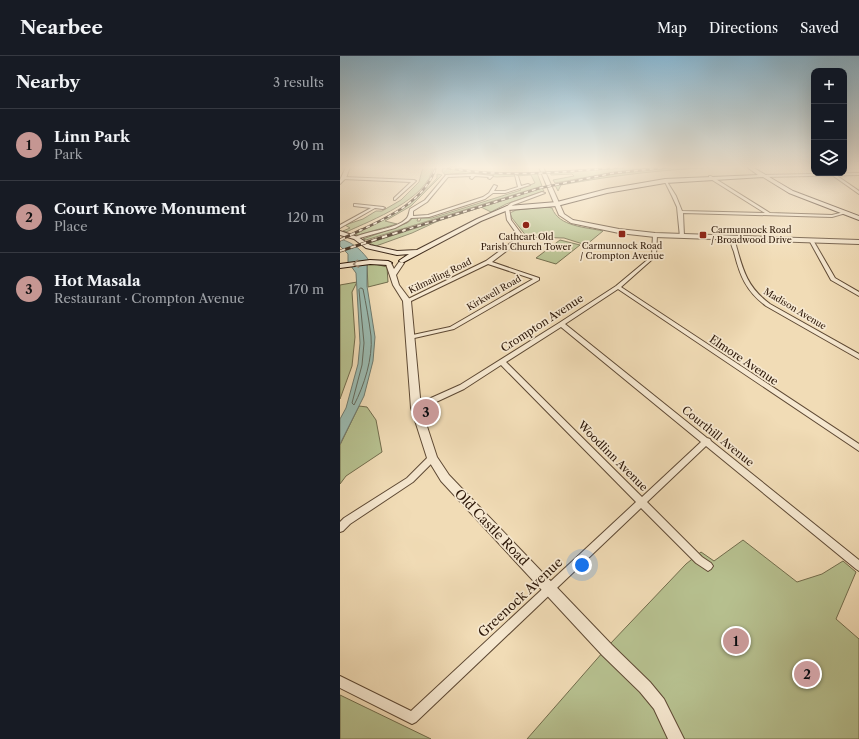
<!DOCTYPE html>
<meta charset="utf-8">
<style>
:root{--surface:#171b24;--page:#242831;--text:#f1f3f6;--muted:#9ea1a6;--line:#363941;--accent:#c59692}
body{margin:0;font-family:"Libre Caslon Text",serif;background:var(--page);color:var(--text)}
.controls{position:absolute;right:12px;top:12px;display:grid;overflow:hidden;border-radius:8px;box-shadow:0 4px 16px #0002}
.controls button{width:36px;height:36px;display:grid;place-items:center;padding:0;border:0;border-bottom:1px solid var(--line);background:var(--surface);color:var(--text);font:20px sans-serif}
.you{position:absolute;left:242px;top:509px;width:14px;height:14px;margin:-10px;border:3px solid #fff;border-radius:50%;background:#1a73e8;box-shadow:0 0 0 6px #1a73e833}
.badge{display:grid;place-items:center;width:26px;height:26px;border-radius:50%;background:var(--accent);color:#111;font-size:13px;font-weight:700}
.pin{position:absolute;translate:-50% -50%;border:2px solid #fff;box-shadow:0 1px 4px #0006}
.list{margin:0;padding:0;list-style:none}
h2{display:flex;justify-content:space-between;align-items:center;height:52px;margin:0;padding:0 16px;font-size:17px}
h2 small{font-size:13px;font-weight:400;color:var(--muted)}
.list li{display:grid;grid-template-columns:26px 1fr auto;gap:12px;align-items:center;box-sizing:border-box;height:72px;padding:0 16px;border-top:1px solid var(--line)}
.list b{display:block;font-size:15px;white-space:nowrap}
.list p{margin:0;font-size:13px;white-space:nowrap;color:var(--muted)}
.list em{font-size:13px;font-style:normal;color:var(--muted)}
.icon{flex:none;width:22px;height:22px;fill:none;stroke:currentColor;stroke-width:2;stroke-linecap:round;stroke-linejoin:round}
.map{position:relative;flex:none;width:519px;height:683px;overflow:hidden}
header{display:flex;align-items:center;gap:24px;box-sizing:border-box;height:56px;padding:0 20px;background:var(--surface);border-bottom:1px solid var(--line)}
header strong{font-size:19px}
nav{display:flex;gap:22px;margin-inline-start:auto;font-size:14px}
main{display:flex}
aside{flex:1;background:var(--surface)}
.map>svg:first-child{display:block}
.green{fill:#b7c190;stroke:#726c4c}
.water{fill:#9bbbb1;stroke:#6f7a6e}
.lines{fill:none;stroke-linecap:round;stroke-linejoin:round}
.shore{stroke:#646a5d;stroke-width:1}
.minor-casing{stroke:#5e4934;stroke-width:2}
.tertiary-casing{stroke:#5e4934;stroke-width:2}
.secondary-casing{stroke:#2d1809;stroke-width:2}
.minor{fill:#f6e8d0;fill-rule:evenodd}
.tertiary{fill:#f6e8d0;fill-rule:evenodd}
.secondary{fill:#f6e8d0;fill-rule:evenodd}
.rail-far1-casing{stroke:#2d1809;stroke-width:2.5}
.rail-casing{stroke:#2d1809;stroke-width:3}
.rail-far1{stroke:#f6e8d0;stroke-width:1.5;stroke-dasharray:4;stroke-linecap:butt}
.rail{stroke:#f6e8d0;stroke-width:2;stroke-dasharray:5.5;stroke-linecap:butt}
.oneway{stroke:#9c8a76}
.poi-dot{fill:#8f2418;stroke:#f6e8d0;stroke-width:1.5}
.labels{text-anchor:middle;stroke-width:3.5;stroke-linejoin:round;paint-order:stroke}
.far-poi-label{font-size:9px;fill:#2d1809;stroke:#f6e8d0}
.far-street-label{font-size:9px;fill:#2d1809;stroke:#f6e8d0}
.street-label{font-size:11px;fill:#2d1809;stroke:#f6e8d0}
.near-street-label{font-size:13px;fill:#2d1809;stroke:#f6e8d0}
</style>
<header>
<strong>Nearbee</strong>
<nav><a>Map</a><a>Directions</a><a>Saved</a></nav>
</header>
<main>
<aside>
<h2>Nearby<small>3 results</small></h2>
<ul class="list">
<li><span class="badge">1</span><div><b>Linn Park</b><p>Park</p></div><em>90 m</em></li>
<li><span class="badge">2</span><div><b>Court Knowe Monument</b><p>Place</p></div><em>120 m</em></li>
<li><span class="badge">3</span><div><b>Hot Masala</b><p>Restaurant · Crompton Avenue</p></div><em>170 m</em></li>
</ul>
</aside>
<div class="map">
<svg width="519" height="683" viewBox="0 0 519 683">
<rect width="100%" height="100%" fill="#f1dcb6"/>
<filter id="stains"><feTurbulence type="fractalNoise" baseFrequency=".005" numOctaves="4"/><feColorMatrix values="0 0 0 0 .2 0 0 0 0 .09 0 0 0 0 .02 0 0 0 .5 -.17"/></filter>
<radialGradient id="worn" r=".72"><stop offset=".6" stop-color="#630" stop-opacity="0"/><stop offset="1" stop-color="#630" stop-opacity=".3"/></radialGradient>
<g class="green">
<path d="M83 111H93C88 143 32 164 6 176L3 175 10 172 5 169 23 163 36 155H42L61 144 79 126Z"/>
<path d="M292 111H315L269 117 215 127 213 124 234 120 232 118 211 119 210 116Z"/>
<path d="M336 111H381C327 113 275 119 221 129L218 135 215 129 267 119Z"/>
<path d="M103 112 146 118 197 117 202 130 26 184 23 183 67 167 73 162H78L77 165H80L81 162H92L181 134 180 133 195 127 191 119 157 121 121 117 105 119 102 115Z"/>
<path d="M97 118 102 119 71 150 45 165 57 168 18 179 14 178C45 163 74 149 97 122Z"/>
<path d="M202 132 204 135 166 148 151 156 141 151 98 165 72 177 36 190 29 187Z"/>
<path d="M207 151 212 152C219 171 246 171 263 175L246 189 224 182 187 181 172 162 170 157 176 154Z"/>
<path d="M220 184 240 189 216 208 196 202Z"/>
<path d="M31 207 47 211 48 226 28 231 27 209Z"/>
<path d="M17 226 12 236 15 281 12 310 0 343V229Z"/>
<path d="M19 350 27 351 36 364 42 396 6 420 0 428V389Z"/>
<path d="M403 484 457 526 482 518 503 505 516 516 496 563 519 583V683H187L270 588 346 508 361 496 374 505Z"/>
<path d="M0 639 91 683H0Z"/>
</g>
<path class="water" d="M0 183C15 187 22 195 31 207L27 209V230L35 281 33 305 24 340 0 388V363L6 352 18 308 20 287 16 217 8 206V198L0 190Z"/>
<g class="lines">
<path class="shore" d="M21 232 23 233C26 248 29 264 31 280 33 302 24 330 14 349L12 347 22 309 24 287 19 234Z"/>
<defs>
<g id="minor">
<path d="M493 117 519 135V138L492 119V117Z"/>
<path d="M134 118 153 120 150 123 148 122 149 121 135 120 132 123 130 122 131 120 108 121 87 146 73 155V160L88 159 143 141 149 137 154 129 157 130 154 135H165L178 131 175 119 178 120 181 130 188 128 190 129 165 137H153L145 143 89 161 71 162 68 165 55 172 16 183 14 182C27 174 57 174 67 162 69 159 69 156 70 153L85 144 106 119Z"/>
<path d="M369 120H371L430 157 492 159 504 156 506 157 492 161 343 157 344 180 340 181 337 151 332 140 324 124H326L336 140 342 155 425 157 369 122Z"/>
<path d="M4 121 74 124 76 125 55 144H54V142L71 126 3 123Z"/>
<path d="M202 136 205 137 173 149 169 152 171 164 183 180 182 183 152 206 199 222V224L114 273 70 283 68 282 67 281 68 280 110 271 193 223 148 208 69 246H65L64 245 146 205 179 181 167 164 165 152 171 147Z"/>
<path d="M15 148 43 151 45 152 43 153 35 152 0 172V169L31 152 14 150V148Z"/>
<path d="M313 178 317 179 316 200 281 231 519 388V395L278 233 225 268 367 382 370 383 371 385 519 504V515L516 513 366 390 307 446 362 501 371 507 373 510 371 513 368 515 356 507 301 452 76 666 72 668 0 632V620L71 655 296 446 161 309 124 333 79 354 76 355 72 352 73 350 120 329 219 267 276 230 312 200ZM221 271 361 386 302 441 166 306Z"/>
<path d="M390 181 394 182C402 210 405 230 430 248L519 298V303L426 250C406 235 400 220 394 196 392 191 390 186 390 181Z"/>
<path d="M469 183 473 184 495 222 519 236V240L491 224 469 184Z"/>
<path d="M92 399 95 400 96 402 95 404 73 426 10 468 3 475 0 476V466L4 462 67 422 89 400Z"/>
</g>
<g id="tertiary">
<path d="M6 111H10L6 122 0 128V124Z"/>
<path d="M199 111H203L224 158 233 164 279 173 315 177 519 184V188L315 181 279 177 231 167 219 159Z"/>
<path d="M519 117V119L422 121 420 120 422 119Z"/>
<path d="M49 206 51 207 54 213 59 206 64 207 56 219 59 229 71 245 81 352 97 401 109 419 272 589 310 626 324 643 344 683H328L314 653 300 636 262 599 101 425 87 402 71 352 63 245 53 229 46 208Z"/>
</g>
<g id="secondary">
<path d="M407 111H412L453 135 519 160V164L449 137 423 121 325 127 267 137 217 150 168 154 141 165 62 207 59 205 60 204 69 198 57 199 26 192 14 183 0 179V175L18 181 30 189 57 195 77 194 137 163 167 150 217 146 267 133 325 123 418 119Z"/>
<path d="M30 204 48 205 52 207 48 209 30 208 0 212V208Z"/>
</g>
</defs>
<use href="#minor" class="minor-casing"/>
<use href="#tertiary" class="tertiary-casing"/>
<use href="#secondary" class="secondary-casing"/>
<use href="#minor" class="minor"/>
<use href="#tertiary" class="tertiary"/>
<use href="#secondary" class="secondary"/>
<defs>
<g id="rail-far1">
<path d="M103 111C164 123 223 116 284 111"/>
<path d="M19 175C49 161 85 145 96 111"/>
<path d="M62 175 200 132 274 117 331 111"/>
</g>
<g id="rail">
<path d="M0 184 21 174"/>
<path d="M0 195 65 174"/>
</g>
</defs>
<use href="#rail-far1" class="rail-far1-casing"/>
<use href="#rail" class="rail-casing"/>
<use href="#rail-far1" class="rail-far1"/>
<use href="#rail" class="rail"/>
</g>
<defs><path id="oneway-chevron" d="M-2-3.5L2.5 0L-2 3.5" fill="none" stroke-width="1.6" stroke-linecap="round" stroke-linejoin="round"/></defs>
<use class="oneway" href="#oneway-chevron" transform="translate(16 208) rotate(171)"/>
<linearGradient id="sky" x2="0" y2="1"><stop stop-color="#89b7d2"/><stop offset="0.54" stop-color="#f9efde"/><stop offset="1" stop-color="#f9efde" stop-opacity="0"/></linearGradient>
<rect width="519" height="206" fill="url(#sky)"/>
<g class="poi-dot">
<circle cx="186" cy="169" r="4"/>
<rect x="278" y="174" width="8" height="8" rx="2"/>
<rect x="359" y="175" width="8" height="8" rx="2"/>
</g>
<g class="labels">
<g class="far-poi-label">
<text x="371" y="177" text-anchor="start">Carmunnock Road<tspan x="371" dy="10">/ Broadwood Drive</tspan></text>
<text x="186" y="184">Cathcart Old<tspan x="186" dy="10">Parish Church Tower</tspan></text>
<text x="282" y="193">Carmunnock Road<tspan x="282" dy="10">/ Crompton Avenue</tspan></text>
</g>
<g class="far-street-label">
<text transform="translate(100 220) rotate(-26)" y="3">Kilmailing Road</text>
<text transform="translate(154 237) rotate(-30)" y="3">Kirkwell Road</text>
<text transform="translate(455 253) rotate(31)" y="3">Madison Avenue</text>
</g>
<g class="street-label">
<text transform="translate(202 267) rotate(-33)" y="4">Crompton Avenue</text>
<text transform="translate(404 304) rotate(34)" y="4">Elmore Avenue</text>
<text transform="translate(378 380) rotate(39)" y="4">Courthill Avenue</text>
<text transform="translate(273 400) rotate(45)" y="4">Woodlinn Avenue</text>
</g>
<g class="near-street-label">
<text transform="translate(152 471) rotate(46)" y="5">Old Castle Road</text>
<text transform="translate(180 541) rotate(-43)" y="5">Greenock Avenue</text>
</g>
</g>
<rect width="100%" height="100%" filter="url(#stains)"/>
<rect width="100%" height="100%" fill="url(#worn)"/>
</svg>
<div class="controls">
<button>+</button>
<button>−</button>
<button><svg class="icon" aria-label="layers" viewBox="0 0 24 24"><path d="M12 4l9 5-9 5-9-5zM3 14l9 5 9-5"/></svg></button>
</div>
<div class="you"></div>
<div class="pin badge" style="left:396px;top:585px">1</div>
<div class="pin badge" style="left:467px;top:618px">2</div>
<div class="pin badge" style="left:86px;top:356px">3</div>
</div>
</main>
